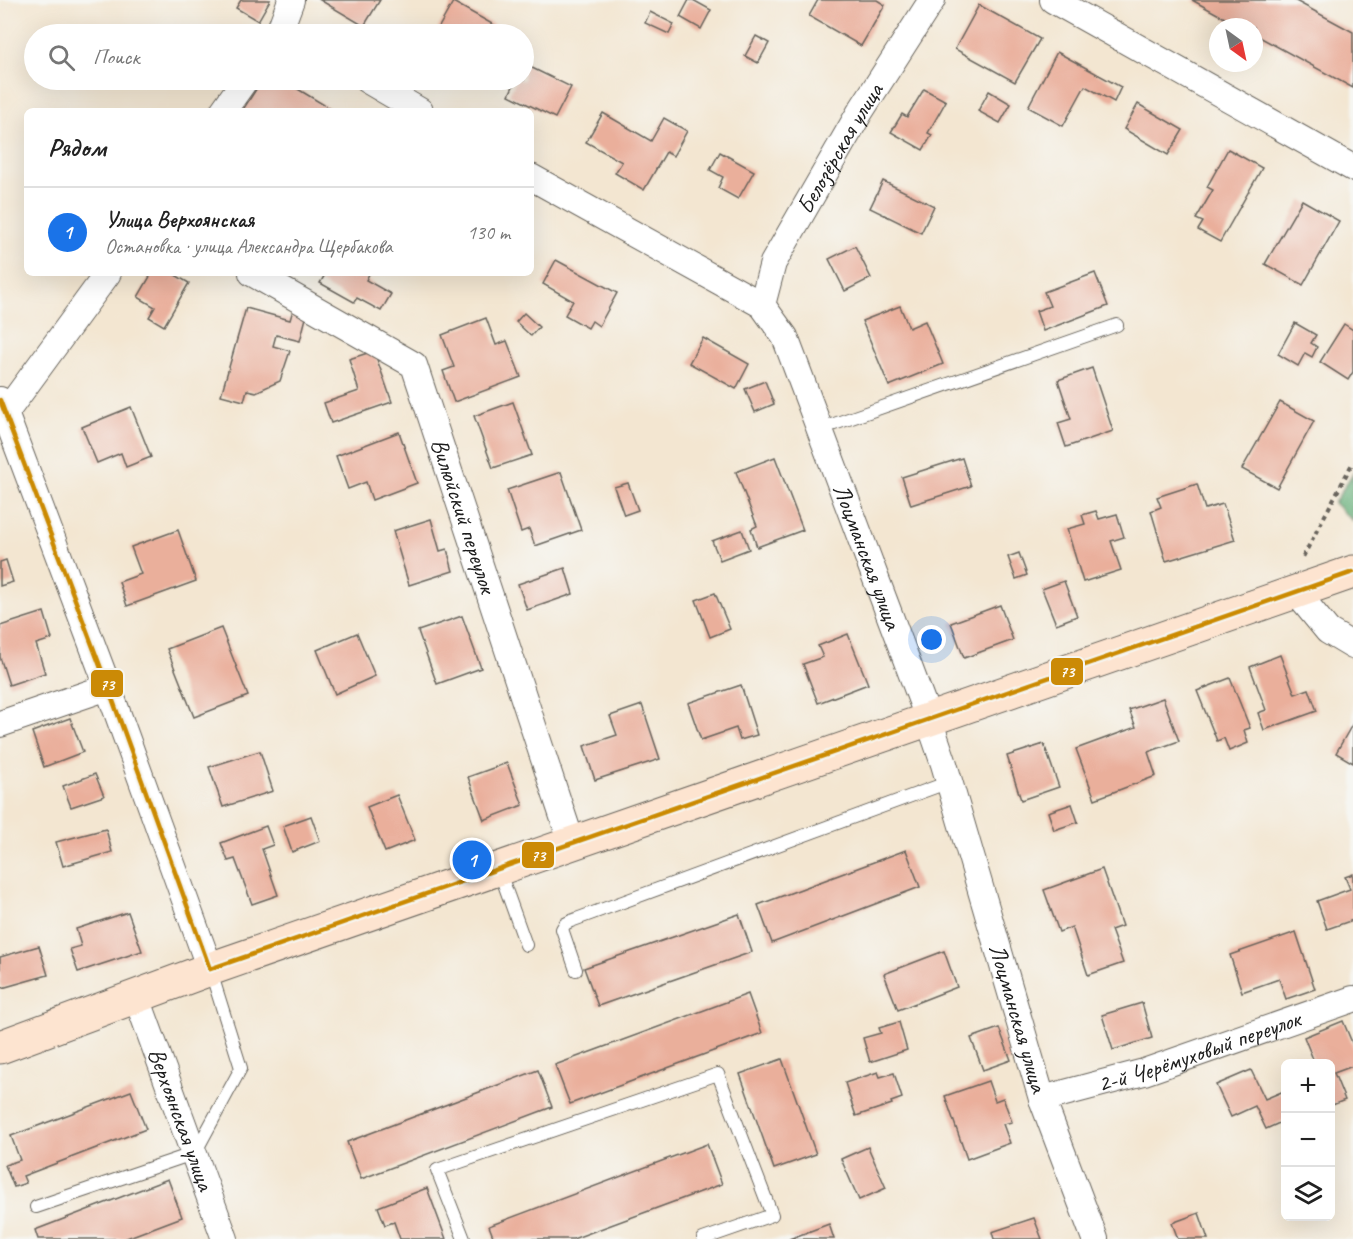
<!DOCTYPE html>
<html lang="ru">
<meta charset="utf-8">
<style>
:root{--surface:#fff;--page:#f2f2f2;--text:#222;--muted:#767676;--line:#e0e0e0;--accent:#1a73e8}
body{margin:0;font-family:Caveat,sans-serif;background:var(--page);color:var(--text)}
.controls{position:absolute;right:18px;bottom:18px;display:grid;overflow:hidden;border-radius:9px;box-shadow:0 6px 24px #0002}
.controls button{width:54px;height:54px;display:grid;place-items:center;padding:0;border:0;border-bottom:2px solid var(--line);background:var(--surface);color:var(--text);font:30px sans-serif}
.compass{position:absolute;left:1209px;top:18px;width:54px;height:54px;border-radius:50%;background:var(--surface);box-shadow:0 6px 24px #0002;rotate:147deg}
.you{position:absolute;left:932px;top:640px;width:21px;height:21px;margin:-15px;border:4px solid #fff;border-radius:50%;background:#1a73e8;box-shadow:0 0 0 9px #1a73e833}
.badge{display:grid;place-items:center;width:39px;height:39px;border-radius:50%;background:var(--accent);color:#fff;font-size:20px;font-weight:700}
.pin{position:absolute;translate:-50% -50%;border:3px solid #fff;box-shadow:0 2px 6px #0006}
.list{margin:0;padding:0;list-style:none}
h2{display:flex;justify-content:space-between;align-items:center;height:78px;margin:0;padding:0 24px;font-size:26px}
h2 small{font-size:20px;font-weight:400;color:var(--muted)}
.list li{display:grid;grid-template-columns:39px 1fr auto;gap:18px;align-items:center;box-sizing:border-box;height:90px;padding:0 24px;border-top:2px solid var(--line)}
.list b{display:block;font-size:22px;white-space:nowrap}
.list p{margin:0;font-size:20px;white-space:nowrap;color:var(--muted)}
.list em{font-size:20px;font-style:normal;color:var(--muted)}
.icon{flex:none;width:33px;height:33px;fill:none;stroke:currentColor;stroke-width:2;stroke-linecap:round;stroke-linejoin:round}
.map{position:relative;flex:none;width:1353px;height:1239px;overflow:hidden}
.search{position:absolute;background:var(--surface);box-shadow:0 6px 24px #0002;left:24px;top:24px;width:510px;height:66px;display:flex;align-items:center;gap:15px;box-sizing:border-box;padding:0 21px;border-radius:33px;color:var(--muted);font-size:22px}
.panel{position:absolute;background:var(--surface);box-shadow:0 6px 24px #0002;left:24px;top:108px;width:510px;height:168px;border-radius:9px}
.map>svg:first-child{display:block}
.forest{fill:#62ad76;stroke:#3f6449;stroke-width:1.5}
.building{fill:#eaaf9b}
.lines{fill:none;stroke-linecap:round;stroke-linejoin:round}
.lane-casing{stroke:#67635b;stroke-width:14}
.street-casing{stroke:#67635b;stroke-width:28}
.secondary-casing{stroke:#67635b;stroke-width:35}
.path{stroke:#67635b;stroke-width:4;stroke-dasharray:4.5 4.5;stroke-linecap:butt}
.lane{stroke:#fff;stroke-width:12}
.street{stroke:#fff;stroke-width:26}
.secondary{stroke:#fde4d0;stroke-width:33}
.bus-1-casing{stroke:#f6f6f2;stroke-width:9}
.bus-1{stroke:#cb8a06;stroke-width:4.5}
.labels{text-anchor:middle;stroke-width:6;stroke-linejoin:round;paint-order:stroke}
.street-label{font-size:24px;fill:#1c1c1c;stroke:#f6f6f2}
.line-badge{stroke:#f6f6f2;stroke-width:2}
.badge-label{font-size:16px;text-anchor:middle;font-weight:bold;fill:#fff}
</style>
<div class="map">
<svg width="1353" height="1239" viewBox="0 0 1353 1239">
<rect width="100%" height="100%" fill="#f6f6f2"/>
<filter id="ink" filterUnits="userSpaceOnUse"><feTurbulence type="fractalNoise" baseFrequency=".0167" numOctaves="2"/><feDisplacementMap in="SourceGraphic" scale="12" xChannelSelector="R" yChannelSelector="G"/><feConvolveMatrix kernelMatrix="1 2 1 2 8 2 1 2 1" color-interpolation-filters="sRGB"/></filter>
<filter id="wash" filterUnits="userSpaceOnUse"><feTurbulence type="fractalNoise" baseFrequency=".008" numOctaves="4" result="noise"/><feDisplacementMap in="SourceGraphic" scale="24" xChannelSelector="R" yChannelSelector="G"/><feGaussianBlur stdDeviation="1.35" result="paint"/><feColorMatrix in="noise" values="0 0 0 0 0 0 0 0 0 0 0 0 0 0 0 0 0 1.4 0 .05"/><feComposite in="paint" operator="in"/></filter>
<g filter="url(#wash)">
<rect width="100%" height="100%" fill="#f3e6d1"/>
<path class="forest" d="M1353 473V521L1334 503Z"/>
<g id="blocks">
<g class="building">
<path d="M241 0H270L258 21 236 8Z"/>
<path d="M320 0H380L364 26Z"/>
<path d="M689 0H693L711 10 701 29 680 17Z"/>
<path d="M818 0H877L885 5 861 46 809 16Z"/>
<path d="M1192 0H1294L1353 32V88L1254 34V27H1241Z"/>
<path d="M453 2 494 25 489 34H435Z"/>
<path d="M979 5 1040 39 1015 82 955 49Z"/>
<path d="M650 12 674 24 669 34 645 23Z"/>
<path d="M756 36 769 43 758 63 745 56Z"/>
<path d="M1057 52 1121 87 1114 102 1085 86 1063 126 1028 107Z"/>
<path d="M524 64 571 87 555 118 509 95 516 80H524Z"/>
<path d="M262 80H283L334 111H242Z"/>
<path d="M924 89 946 101 928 133 932 135 923 150 891 132 902 114 907 117Z"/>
<path d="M989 91 1011 104 1000 123 978 111Z"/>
<path d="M1138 104 1183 130 1168 155 1124 129Z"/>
<path d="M603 113 651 141 664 118 687 131 673 156 666 152 644 190 615 173 622 162 586 142Z"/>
<path d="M1228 149 1262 168 1220 242 1198 230 1203 222 1196 219 1213 190 1207 187Z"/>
<path d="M720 152 754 171 738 199 718 188 723 177 710 170Z"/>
<path d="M883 181 934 206 921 233 870 208Z"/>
<path d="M1302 200 1339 221 1303 285 1265 264Z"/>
<path d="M855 246 871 278 845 291 829 259Z"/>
<path d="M556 260 617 293 599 326 592 321 588 328 565 315 573 301 543 284Z"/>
<path d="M152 273H172L189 283 164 326 149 317 155 307 138 297Z"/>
<path d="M326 273H367L369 274 366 280 391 294 381 311 357 298 354 302 320 283Z"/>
<path d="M1095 273 1108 306 1043 331 1036 311 1050 306 1044 292Z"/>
<path d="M900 306 909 328 925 321 943 364 889 386 862 321Z"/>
<path d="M246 308 290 320 293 310 307 314 300 341 276 335 273 346 290 351 280 381 256 392 247 390 244 401 221 395Z"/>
<path d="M524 313 539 327 531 336 516 322Z"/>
<path d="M486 318 496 345 507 341 521 377 454 402 443 371 454 367 442 335Z"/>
<path d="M1295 323 1316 335 1311 343 1317 347 1312 357 1305 353 1298 366 1278 354Z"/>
<path d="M1344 324 1353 330V372L1348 380 1320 362Z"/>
<path d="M703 338 749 364 736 389 689 363Z"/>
<path d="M374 351 392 402 331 423 324 403 359 391 349 359Z"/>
<path d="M1092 368 1113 431 1066 447 1058 423 1071 419 1058 380Z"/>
<path d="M765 381 774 404 755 412 745 389Z"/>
<path d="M513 402 532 455 493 468 474 416Z"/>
<path d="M1280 402 1314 421 1277 488 1242 469Z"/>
<path d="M131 407 151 457 126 467 121 453 97 463 82 427Z"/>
<path d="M399 432 417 483 372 500 366 482 348 489 336 456Z"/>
<path d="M775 457 803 530 757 547 751 529 757 526 736 472Z"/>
<path d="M962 458 971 486 911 505 902 477Z"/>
<path d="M561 472 581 530 535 546 529 529 521 532 507 490Z"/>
<path d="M628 483 638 510 624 515 614 487Z"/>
<path d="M1197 484 1205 509 1223 504 1235 540 1166 561 1151 511 1161 507 1157 497Z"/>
<path d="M1096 511 1099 519 1117 514 1124 537 1111 541 1121 570 1083 582 1067 529 1085 524 1082 515Z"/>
<path d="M431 519 440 551 447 549 453 571 409 585 393 531Z"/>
<path d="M178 530 196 581 127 606 119 582 141 574 131 547Z"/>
<path d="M742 530 749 549 720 560 712 541Z"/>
<path d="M1019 553 1027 575 1016 579 1008 557Z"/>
<path d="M6 560 13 582 0 586V562Z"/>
<path d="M565 568 573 594 527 610 518 584Z"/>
<path d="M1064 581 1077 616 1056 624 1042 589Z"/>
<path d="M715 593 730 629 710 637 696 600Z"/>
<path d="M1000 605 1013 640 964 658 951 623Z"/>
<path d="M44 612 52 639 36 644 45 673 9 685 0 657V626Z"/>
<path d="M462 616 481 668 437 684 418 631Z"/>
<path d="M221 628 248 696 194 717 167 649Z"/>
<path d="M357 633 375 676 335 694 317 650Z"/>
<path d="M848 634 868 684 818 703 803 664 823 657 818 646Z"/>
<path d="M1280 655 1295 694 1309 689 1317 711 1264 730 1258 713 1266 710 1250 667Z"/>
<path d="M1230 678 1250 728 1244 730 1248 743 1229 751 1224 738 1217 741 1197 691Z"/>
<path d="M741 685 757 735 740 740 736 728 701 740 688 703Z"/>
<path d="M1163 698 1179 741 1148 752 1156 776 1095 799 1076 749 1136 727 1129 710Z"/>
<path d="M642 705 660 759 595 780 584 746 617 735 610 716Z"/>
<path d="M70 718 83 752 44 767 32 732Z"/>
<path d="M1353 723V763L1336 753Z"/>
<path d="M1044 744 1059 787 1021 800 1007 756Z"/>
<path d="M260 751 273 791 223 807 209 767Z"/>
<path d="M507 763 523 805 484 820 468 777Z"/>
<path d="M95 774 104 796 71 807 63 786Z"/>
<path d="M397 795 415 840 385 852 367 807Z"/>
<path d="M1072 804 1078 822 1054 830 1048 812Z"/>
<path d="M311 816 320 841 292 852 283 826Z"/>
<path d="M266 826 273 845 262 849 278 895 252 904 235 859 228 861 221 843Z"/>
<path d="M106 829 112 852 63 866 56 842Z"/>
<path d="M906 850 920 887 772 943 758 905Z"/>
<path d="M1102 869 1122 926 1111 930 1123 963 1088 975 1072 927 1059 932 1044 890Z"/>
<path d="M1353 874V920L1327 929 1317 901 1350 889 1345 877Z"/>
<path d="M128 912 142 951 78 972 70 949 81 946 76 929Z"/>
<path d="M739 914 752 952 598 1006 584 968Z"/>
<path d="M1296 932 1315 989 1286 999 1279 979 1242 992 1230 955Z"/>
<path d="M39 946 48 975 2 988 0 981V957Z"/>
<path d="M944 951 957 987 898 1010 884 974Z"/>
<path d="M748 994 762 1033 570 1104 555 1065Z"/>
<path d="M1142 1003 1152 1038 1113 1050 1102 1015Z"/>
<path d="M1343 1021 1353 1045V1066L1334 1073 1345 1100 1330 1106V1064H1315L1304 1037Z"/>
<path d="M899 1022 907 1050 870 1062 863 1038 881 1033 879 1028Z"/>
<path d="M999 1028 1011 1060 983 1070 971 1038Z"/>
<path d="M782 1059 816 1154 774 1169 740 1074Z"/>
<path d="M538 1070 552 1107 361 1179 347 1142Z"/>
<path d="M1251 1070 1265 1099 1284 1091 1286 1093V1120L1266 1129 1255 1106 1231 1117 1216 1085Z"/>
<path d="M878 1072 880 1077 894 1073 902 1098 891 1102 892 1104 856 1116 845 1083Z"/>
<path d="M988 1081 995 1101 1003 1098 1012 1122 1003 1124 1010 1143 967 1159 945 1096Z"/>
<path d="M131 1091 146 1129 23 1176 26 1183 14 1187 5 1165 20 1160 11 1136Z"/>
<path d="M707 1144 722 1184 573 1239H494L489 1226Z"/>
<path d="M868 1147 886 1188 859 1200 841 1159Z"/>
<path d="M168 1179 182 1217 124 1239H38L35 1230Z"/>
<path d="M427 1188 446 1239H400L394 1222 385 1225 378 1207Z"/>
<path d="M1199 1213 1208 1239H1178L1172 1223Z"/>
<path d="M1034 1218 1042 1239H994L992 1232Z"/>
<path d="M829 1224 834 1239H789Z"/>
</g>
</g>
</g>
<g filter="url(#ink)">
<use href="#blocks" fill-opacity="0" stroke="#67635b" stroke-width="1.5"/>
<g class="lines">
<defs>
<g id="lane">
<path d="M820 429 1117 325"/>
<path d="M499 870 526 945"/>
<path d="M576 970 562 929 565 924 571 921 949 782"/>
<path d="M36 1207 195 1153 241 1068 210 969"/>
<path d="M464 1239 437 1170 718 1074 772 1215 703 1239"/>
</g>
<g id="street">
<path d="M1053 0 1353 168"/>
<path d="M276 34 281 27 291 0"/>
<path d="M367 80 420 111"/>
<path d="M223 111 245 80"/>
<path id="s1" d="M531 177 762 305 785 337 929 720 944 764 1042 1099 1095 1239"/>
<path id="s2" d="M252 273 414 365 572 844"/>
<path id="s3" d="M762 305 773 263 860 112 932 0"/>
<path d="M0 400 108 687 210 969"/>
<path d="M0 414 6 412 108 273"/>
<path d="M1296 592 1328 631 1353 646"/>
<path d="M0 724 108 687"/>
<path id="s4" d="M137 998 225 1239"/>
<path id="s5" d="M1042 1099 1144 1072 1353 999"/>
</g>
<path id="secondary" d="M0 1047 210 969 1353 572"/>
</defs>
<use href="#lane" class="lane-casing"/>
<use href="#street" class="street-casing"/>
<use href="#secondary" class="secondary-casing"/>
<path class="path" d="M1303 557 1353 462"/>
<use href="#lane" class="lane"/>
<use href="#street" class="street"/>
<use href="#secondary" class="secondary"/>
<defs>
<g id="bus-1">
<path d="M0 400 108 687 210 969"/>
<path d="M210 969 1353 572"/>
</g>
</defs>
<use href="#bus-1" class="bus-1-casing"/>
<use href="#bus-1" class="bus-1"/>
</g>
</g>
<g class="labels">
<g class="street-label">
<text dy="8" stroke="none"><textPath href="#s3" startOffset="176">Белозёрская улица</textPath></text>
<text dy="8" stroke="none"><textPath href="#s2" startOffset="345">Вилюйский переулок</textPath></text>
<text dy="8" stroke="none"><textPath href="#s1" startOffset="538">Лоцманская улица</textPath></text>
<text dy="8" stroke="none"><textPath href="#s1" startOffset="1024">Лоцманская улица</textPath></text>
<text dy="8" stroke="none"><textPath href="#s5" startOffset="164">2-й Черёмуховый переулок</textPath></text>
<text dy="8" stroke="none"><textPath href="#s4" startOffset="129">Верхоянская улица</textPath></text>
</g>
</g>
<g class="line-badge">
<rect x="1050" y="657" width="34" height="29" rx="6" fill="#cb8a06"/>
<rect x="90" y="669" width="34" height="29" rx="6" fill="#cb8a06"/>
<rect x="521" y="841" width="34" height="28" rx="6" fill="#cb8a06"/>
</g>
<g class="badge-label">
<text x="1067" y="677">73</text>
<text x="107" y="690">73</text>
<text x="538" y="861">73</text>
</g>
</svg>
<div class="controls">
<button>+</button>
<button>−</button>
<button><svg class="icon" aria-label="layers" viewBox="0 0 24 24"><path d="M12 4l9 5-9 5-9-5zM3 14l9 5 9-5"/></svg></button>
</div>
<svg class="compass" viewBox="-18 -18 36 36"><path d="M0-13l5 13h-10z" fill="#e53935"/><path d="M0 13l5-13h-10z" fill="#767676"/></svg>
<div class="you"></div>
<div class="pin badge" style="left:472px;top:860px">1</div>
<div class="search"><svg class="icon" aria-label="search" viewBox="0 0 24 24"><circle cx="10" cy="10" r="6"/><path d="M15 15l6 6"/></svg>Поиск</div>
<section class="panel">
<h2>Рядом<small></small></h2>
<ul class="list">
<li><span class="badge">1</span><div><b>Улица Верхоянская</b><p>Остановка · улица Александра Щербакова</p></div><em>130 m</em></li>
</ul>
</section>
</div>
